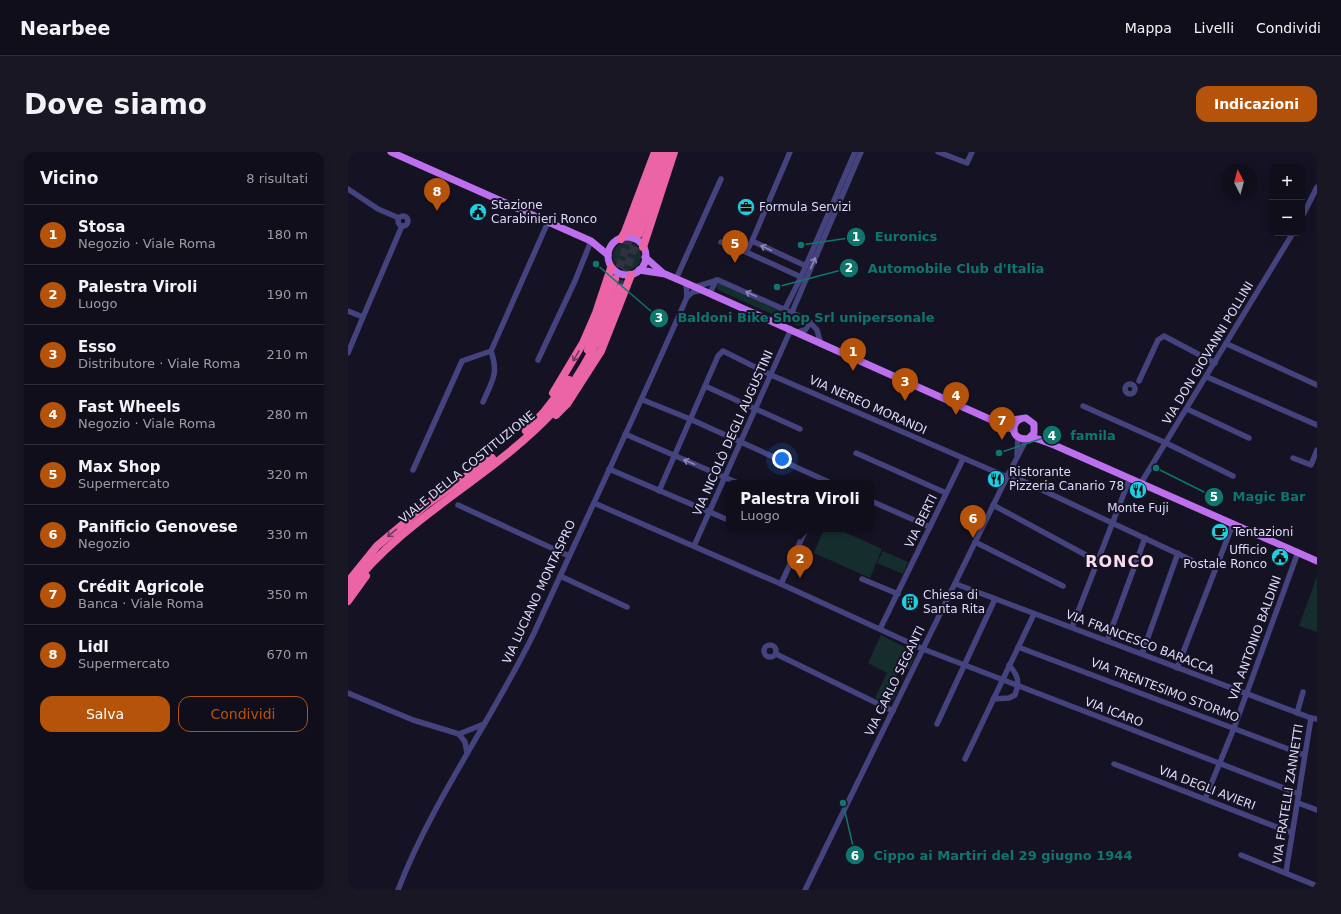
<!DOCTYPE html>
<html lang="it">
<meta charset="utf-8">
<style>
:root{--surface:#100e1b;--page:#191724;--text:#f1f3f6;--muted:#9c9ca3;--line:#302e3a;--accent:#b45309}
body{margin:0;font-family:"DejaVu Sans",sans-serif;background:var(--page);color:var(--text)}
.controls{position:absolute;right:12px;top:12px;display:grid;overflow:hidden;border-radius:8px;box-shadow:0 2px 10px #0003}
.controls button{width:36px;height:36px;display:grid;place-items:center;padding:0;border:0;border-bottom:1px solid var(--line);background:var(--surface);color:var(--text);font:20px sans-serif}
.compass{position:absolute;left:873px;top:12px;width:36px;height:36px;border-radius:50%;background:var(--surface);box-shadow:0 2px 10px #0003;rotate:354deg}
.you{position:absolute;left:434px;top:307px;width:14px;height:14px;margin:-10px;border:3px solid #fff;border-radius:50%;background:#1a73e8;box-shadow:0 0 0 6px #1a73e833}
.badge{display:grid;place-items:center;width:26px;height:26px;border-radius:50%;background:var(--accent);color:#fff;font-size:13px;font-weight:700}
.pin{position:absolute;translate:-50% -33px;filter:drop-shadow(0 1px 2px #0008)}
.pin::after{content:'';position:absolute;top:21px;width:14px;height:12px;background:inherit;clip-path:polygon(0 0,100% 0,50% 100%)}
.popup{position:absolute;left:378px;top:328px;width:148px;height:52px;box-sizing:border-box;display:grid;place-content:center;border-radius:8px;background:var(--surface);filter:drop-shadow(0 1px 3px #0005);font-size:13px;white-space:nowrap;color:var(--muted)}
.popup b{font-size:15px;color:var(--text)}
.popup::after{content:'';position:absolute;left:50%;top:100%;margin-left:-8px;border:8px solid transparent;border-top-color:var(--surface)}
.list{margin:0;padding:0;list-style:none}
h2{display:flex;justify-content:space-between;align-items:center;height:52px;margin:0;padding:0 16px;font-size:17px}
h2 small{font-size:13px;font-weight:400;color:var(--muted)}
.list li{display:grid;grid-template-columns:26px 1fr auto;gap:12px;align-items:center;box-sizing:border-box;height:60px;padding:0 16px;border-top:1px solid var(--line)}
.list b{display:block;font-size:15px;white-space:nowrap}
.list p{margin:0;font-size:13px;white-space:nowrap;color:var(--muted)}
.list em{font-size:13px;font-style:normal;color:var(--muted)}
.actions{display:flex;gap:8px;padding:12px 16px}
.actions a{flex:1;padding:9px 0;border:1px solid var(--accent);border-radius:12px;text-align:center;font-size:14px;color:var(--accent)}
.actions .main{background:var(--accent);color:#fff}
.map{position:relative;flex:none;width:969px;height:738px;overflow:hidden;border-radius:12px}
header{display:flex;align-items:center;gap:24px;box-sizing:border-box;height:56px;padding:0 20px;background:var(--surface);border-bottom:1px solid var(--line)}
header strong{font-size:19px}
nav{display:flex;gap:22px;margin-inline-start:auto;font-size:14px}
.intro{display:flex;align-items:center;justify-content:space-between;box-sizing:border-box;height:96px;padding:0 24px}
h1{margin:0;font-size:28px}
.button{padding:10px 18px;border-radius:12px;background:var(--accent);color:#fff;font-size:14px;font-weight:700}
main{display:flex;gap:24px;padding:0 24px}
aside{flex:1;background:var(--surface);border-radius:12px;box-shadow:0 2px 10px #0003}
.map>svg:first-child{display:block}
.green{fill:#162d2d}
.lines{fill:none;stroke-linecap:round;stroke-linejoin:round}
.highway-tunnel{stroke:#333044;stroke-width:8;stroke-dasharray:8 4;stroke-linecap:butt}
.minor{stroke:#45437d;stroke-width:5.5}
.major{stroke:#bd6fed;stroke-width:7}
.highway{stroke:#eb64a5;stroke-width:8}
.oneway{stroke:#8a87b5}
.oneway2{stroke:#75375e}
.labels{text-anchor:middle;stroke-width:4;stroke-linejoin:round;paint-order:stroke}
.poi-label{font-size:12px;fill:#dedafa;stroke:#151224;text-anchor:start}
.street-label{font-size:12px;fill:#dedafa;stroke:#151224}
.district-label{font-size:16px;font-weight:bold;letter-spacing:1px;fill:#fbdcef;stroke:#151224}
.leader{fill:none;stroke:#0f766e;stroke-width:1.5}
.callout-dot{fill:#0f766e;stroke:#151224;stroke-width:1.5}
.mark-label{font-size:12px;text-anchor:middle;font-weight:bold;fill:#fff}
.callout-label{font-size:13px;text-anchor:middle;font-weight:bold;fill:#0f766e;stroke:#151224;stroke-width:4;stroke-linejoin:round;paint-order:stroke}
</style>
<header>
<strong>Nearbee</strong>
<nav><a>Mappa</a><a>Livelli</a><a>Condividi</a></nav>
</header>
<div class="intro"><h1>Dove siamo</h1><a class="button">Indicazioni</a></div>
<main>
<aside>
<h2>Vicino<small>8 risultati</small></h2>
<ul class="list">
<li><span class="badge">1</span><div><b>Stosa</b><p>Negozio · Viale Roma</p></div><em>180 m</em></li>
<li><span class="badge">2</span><div><b>Palestra Viroli</b><p>Luogo</p></div><em>190 m</em></li>
<li><span class="badge">3</span><div><b>Esso</b><p>Distributore · Viale Roma</p></div><em>210 m</em></li>
<li><span class="badge">4</span><div><b>Fast Wheels</b><p>Negozio · Viale Roma</p></div><em>280 m</em></li>
<li><span class="badge">5</span><div><b>Max Shop</b><p>Supermercato</p></div><em>320 m</em></li>
<li><span class="badge">6</span><div><b>Panificio Genovese</b><p>Negozio</p></div><em>330 m</em></li>
<li><span class="badge">7</span><div><b>Crédit Agricole</b><p>Banca · Viale Roma</p></div><em>350 m</em></li>
<li><span class="badge">8</span><div><b>Lidl</b><p>Supermercato</p></div><em>670 m</em></li>
</ul>
<div class="actions"><a class="main">Salva</a><a>Condividi</a></div>
</aside>
<div class="map">
<svg width="969" height="738" viewBox="0 0 969 738">
<rect width="100%" height="100%" fill="#151224"/>
<g class="green">
<circle cx="279" cy="104" r="14"/>
<path d="M371 131 458 170V173L453 175 370 138 368 133Z"/>
<path d="M476 377H490L534 397 522 426 466 401Z"/>
<path d="M535 399 560 410 555 422 529 411Z"/>
<path d="M969 424V480L951 474Z"/>
<path d="M533 483 568 501 561 517 553 514 543 535 550 538 544 550 542 551 527 546 539 521 520 511Z"/>
</g>
<g class="lines">
<g class="highway-tunnel">
<path d="M267 127 284 80"/>
<path d="M272 136 291 82"/>
</g>
<g class="minor">
<path d="M442 0 404 89 398 100 453 125"/>
<path d="M590 0 619 11 624 0"/>
<path d="M0 37 30 57 51 66"/>
<circle cx="55" cy="69" r="5"/>
<path d="M954 65 969 35"/>
<path d="M404 89 458 114"/>
<path d="M373 90 398 100"/>
<path d="M328 127 373 27"/>
<path d="M347 135 370 128 460 168 469 178 472 189"/>
<path d="M362 141 368 128"/>
<path d="M339 145 345 140 354 138"/>
<path d="M437 157 453 125 507 0"/>
<path d="M0 159 15 165 54 74"/>
<path d="M444 160 513 0"/>
<path d="M450 180 457 178 460 174V168"/>
<path d="M879 192 969 233"/>
<path d="M0 201 15 165"/>
<path d="M190 208 227 129 243 89"/>
<path d="M859 225 969 273"/>
<path d="M791 229 810 188 816 184 867 211"/>
<circle cx="782" cy="237" r="5"/>
<path d="M357 234 452 277"/>
<path d="M295 248 342 267 483 331"/>
<path d="M135 250C144 229 151 222 143 199L200 70"/>
<path d="M735 254 818 291 885 324"/>
<path d="M839 257 901 286"/>
<path d="M277 282 390 331"/>
<path d="M508 301 598 341"/>
<path d="M669 303 670 285"/>
<path d="M945 306 963 313 969 298"/>
<path d="M261 317 378 367"/>
<path d="M65 318 114 209 143 199"/>
<path d="M660 322 843 408"/>
<path d="M793 331 945 81"/>
<path d="M311 339 370 204 375 199 423 223 659 325"/>
<path d="M523 349 582 375"/>
<path d="M246 351 433 432 575 497 951 642"/>
<path d="M110 353 221 404"/>
<path d="M645 353 749 409"/>
<path d="M627 390 715 434"/>
<path d="M346 394 443 177"/>
<path d="M212 424 279 455"/>
<path d="M514 427 550 442"/>
<path d="M433 432 458 377"/>
<path d="M608 432 963 566 969 567"/>
<path d="M724 475 780 331"/>
<path d="M532 477 615 307"/>
<path d="M759 489 797 386"/>
<circle cx="422" cy="499" r="6"/>
<path d="M670 495 956 603"/>
<path d="M428 502 545 559"/>
<path d="M794 502 830 401"/>
<path d="M829 516 885 372"/>
<path d="M0 541 65 568 111 582 136 572"/>
<path d="M645 547 661 546 667 543C672 530 670 523 661 513"/>
<path d="M949 561 955 540"/>
<path d="M589 572 647 447"/>
<path d="M111 582 117 590 119 601"/>
<path d="M617 607 686 462"/>
<path d="M766 612 944 681"/>
<path d="M857 647 886 576 950 400"/>
<path d="M950 651 969 658"/>
<path d="M893 703 969 734"/>
<path d="M938 720 963 566"/>
<path d="M50 738C85 647 144 568 186 481 237 369 290 258 339 145L338 131"/>
<path d="M457 738 659 325 676 292 677 287"/>
</g>
<g class="major">
<path d="M43 0 243 89 260 103"/>
<circle cx="279" cy="104" r="19"/>
<path d="M297 105 315 121"/>
<path d="M291 118 317 122 338 131 666 278"/>
<path d="M646 266 659 268 672 267"/>
<path d="M681 286 686 281V272L678 266C667 265 660 281 672 286 676 288 681 286 685 286 692 287 699 290 706 293L969 409"/>
</g>
<g class="highway">
<path d="M284 80 313 0"/>
<path d="M291 82 320 0"/>
<path d="M273 87 277 80 307 0"/>
<path d="M295 95 326 0"/>
<path d="M240 198 252 170 267 127"/>
<path d="M205 241 235 191 248 161 263 116"/>
<path d="M208 263 219 252 253 199 283 123"/>
<path d="M178 279 196 260 221 228"/>
<path d="M0 430 29 394 79 352 144 306"/>
<path d="M0 439C56 365 142 327 205 260 211 254 215 245 220 238 243 206 258 172 272 136"/>
<path d="M0 449 18 424"/>
</g>
</g>
<defs><path id="oneway-shaft" d="M-6 0H5M1.5-3L5.5 0L1.5 3" fill="none" stroke-width="1.6" stroke-linecap="round" stroke-linejoin="round"/></defs>
<g class="oneway">
<use href="#oneway-shaft" transform="translate(418 96) rotate(-155)"/>
<use href="#oneway-shaft" transform="translate(465 111) rotate(-67)"/>
<use href="#oneway-shaft" transform="translate(403 142) rotate(-156)"/>
<use href="#oneway-shaft" transform="translate(341 310) rotate(-157)"/>
</g>
<g class="oneway2">
<use href="#oneway-shaft" transform="translate(228 204) rotate(120)"/>
<use href="#oneway-shaft" transform="translate(44 381) rotate(140)"/>
</g>
<defs>
<symbol id="office-disc" viewBox="-11 -11 22 22"><circle r="9.5" fill="#1ecfe2" stroke="#151224"/><path d="M-6-3h4V-5.5h4V-3h4V5H-6ZM-1-4.5V-3h2v-1.5ZM-6 0V1H6V0Z" fill="#111"/></symbol>
<symbol id="civic-disc" viewBox="-11 -11 22 22"><circle r="9.5" fill="#1ecfe2" stroke="#151224"/><path d="M-.6-6.5H3V-4.5H.6V-3L4-1V1h2V6H-6V1h2V-1L-.6-3ZM-1.2 2.5V6h2.4V2.5Z" fill="#111"/></symbol>
<symbol id="restaurant-disc" viewBox="-11 -11 22 22"><circle r="9.5" fill="#1ecfe2" stroke="#151224"/><path d="M-5-6h1v4h1v-4h1v4h1v-4h1v5L-1.5 .5V6h-2V.5L-5-1ZM5-6V6H3V1.5H1.5Q1.5-4 5-6Z" fill="#111"/></symbol>
<symbol id="cafe-disc" viewBox="-11 -11 22 22"><circle r="9.5" fill="#1ecfe2" stroke="#151224"/><path d="M-5.5-4.5H6V0H3Q3 3.5 0 3.5H-2.5Q-5.5 3.5-5.5 0ZM3-3.2v2h1.7v-2ZM-6 4.5H4V6H-6Z" fill="#111"/></symbol>
<symbol id="building-disc" viewBox="-11 -11 22 22"><circle r="9.5" fill="#1ecfe2" stroke="#151224"/><path d="M-4-6H4V6H1V3H-1V6H-4ZM-2.5-4.3h1.7v1.8h-1.7ZM.8-4.3h1.7v1.8H.8ZM-2.5-1h1.7V.8h-1.7ZM.8-1h1.7V.8H.8Z" fill="#111"/></symbol>
</defs>
<g fill-rule="evenodd">
<use href="#office-disc" x="388" y="45" width="20" height="20"/>
<use href="#civic-disc" x="120" y="50" width="20" height="20"/>
<use href="#restaurant-disc" x="638" y="317" width="20" height="20"/>
<use href="#restaurant-disc" x="780" y="328" width="20" height="20"/>
<use href="#cafe-disc" x="862" y="370" width="20" height="20"/>
<use href="#civic-disc" x="922" y="395" width="20" height="20"/>
<use href="#building-disc" x="552" y="440" width="20" height="20"/>
</g>
<g class="labels">
<g class="poi-label">
<text x="143" y="57">Stazione<tspan x="143" dy="14">Carabinieri Ronco</tspan></text>
<text x="411" y="59">Formula Servizi</text>
<text x="661" y="324">Ristorante<tspan x="661" dy="14">Pizzeria Canario 78</tspan></text>
<text x="790" y="360" text-anchor="middle">Monte Fuji</text>
<text x="885" y="384">Tentazioni</text>
<text x="919" y="402" text-anchor="end">Ufficio<tspan x="919" dy="14">Postale Ronco</tspan></text>
<text x="575" y="447">Chiesa di<tspan x="575" dy="14">Santa Rita</tspan></text>
</g>
<g class="street-label">
<text transform="translate(860 201) rotate(-59)" y="4">VIA DON GIOVANNI POLLINI</text>
<text transform="translate(520 253) rotate(24)" y="4">VIA NEREO MORANDI</text>
<text transform="translate(385 281) rotate(-66)" y="4">VIA NICOLÒ DEGLI AUGUSTINI</text>
<text transform="translate(119 315) rotate(-39)" y="4">VIALE DELLA COSTITUZIONE</text>
<text transform="translate(573 369) rotate(-64)" y="4">VIA BERTI</text>
<text transform="translate(191 440) rotate(-65)" y="4">VIA LUCIANO MONTASPRO</text>
<text transform="translate(907 486) rotate(-70)" y="4">VIA ANTONIO BALDINI</text>
<text transform="translate(792 490) rotate(21)" y="4">VIA FRANCESCO BARACCA</text>
<text transform="translate(547 529) rotate(-64)" y="4">VIA CARLO SEGANTI</text>
<text transform="translate(817 538) rotate(21)" y="4">VIA TRENTESIMO STORMO</text>
<text transform="translate(766 560) rotate(21)" y="4">VIA ICARO</text>
<text transform="translate(859 636) rotate(21)" y="4">VIA DEGLI AVIERI</text>
<text transform="translate(940 642) rotate(-81)" y="4">VIA FRATELLI ZANNETTI</text>
</g>
<g class="district-label">
<text x="772" y="415">RONCO</text>
</g>
</g>
<path class="leader" d="M453 93L508 85M429 135L501 116M248 112L311 166M651 301L704 283M808 316L866 345M495 651L507 703"/>
<g class="callout-dot">
<circle cx="453" cy="93" r="4"/>
<circle cx="429" cy="135" r="4"/>
<circle cx="248" cy="112" r="4"/>
<circle cx="651" cy="301" r="4"/>
<circle cx="808" cy="316" r="4"/>
<circle cx="495" cy="651" r="4"/>
<circle cx="508" cy="85" r="10"/>
<circle cx="501" cy="116" r="10"/>
<circle cx="311" cy="166" r="10"/>
<circle cx="704" cy="283" r="10"/>
<circle cx="866" cy="345" r="10"/>
<circle cx="507" cy="703" r="10"/>
</g>
<g class="mark-label">
<text x="508" y="89">1</text>
<text x="501" y="120">2</text>
<text x="311" y="170">3</text>
<text x="704" y="288">4</text>
<text x="866" y="349">5</text>
<text x="507" y="708">6</text>
</g>
<g class="callout-label">
<text x="558" y="89">Euronics</text>
<text x="608" y="121">Automobile Club d'Italia</text>
<text x="458" y="170">Baldoni Bike Shop Srl unipersonale</text>
<text x="745" y="288">famila</text>
<text x="921" y="349">Magic Bar</text>
<text x="655" y="708">Cippo ai Martiri del 29 giugno 1944</text>
</g>
</svg>
<div class="controls">
<button>+</button>
<button>−</button>
</div>
<svg class="compass" viewBox="-18 -18 36 36"><path d="M0-13l5 13h-10z" fill="#e53935"/><path d="M0 13l5-13h-10z" fill="#9c9ca3"/></svg>
<div class="you"></div>
<div class="pin badge" style="left:505px;top:219px">1</div>
<div class="pin badge" style="left:452px;top:426px">2</div>
<div class="popup"><b>Palestra Viroli</b>Luogo</div>
<div class="pin badge" style="left:557px;top:249px">3</div>
<div class="pin badge" style="left:608px;top:263px">4</div>
<div class="pin badge" style="left:387px;top:111px">5</div>
<div class="pin badge" style="left:625px;top:386px">6</div>
<div class="pin badge" style="left:654px;top:288px">7</div>
<div class="pin badge" style="left:89px;top:59px">8</div>
</div>
</main>
